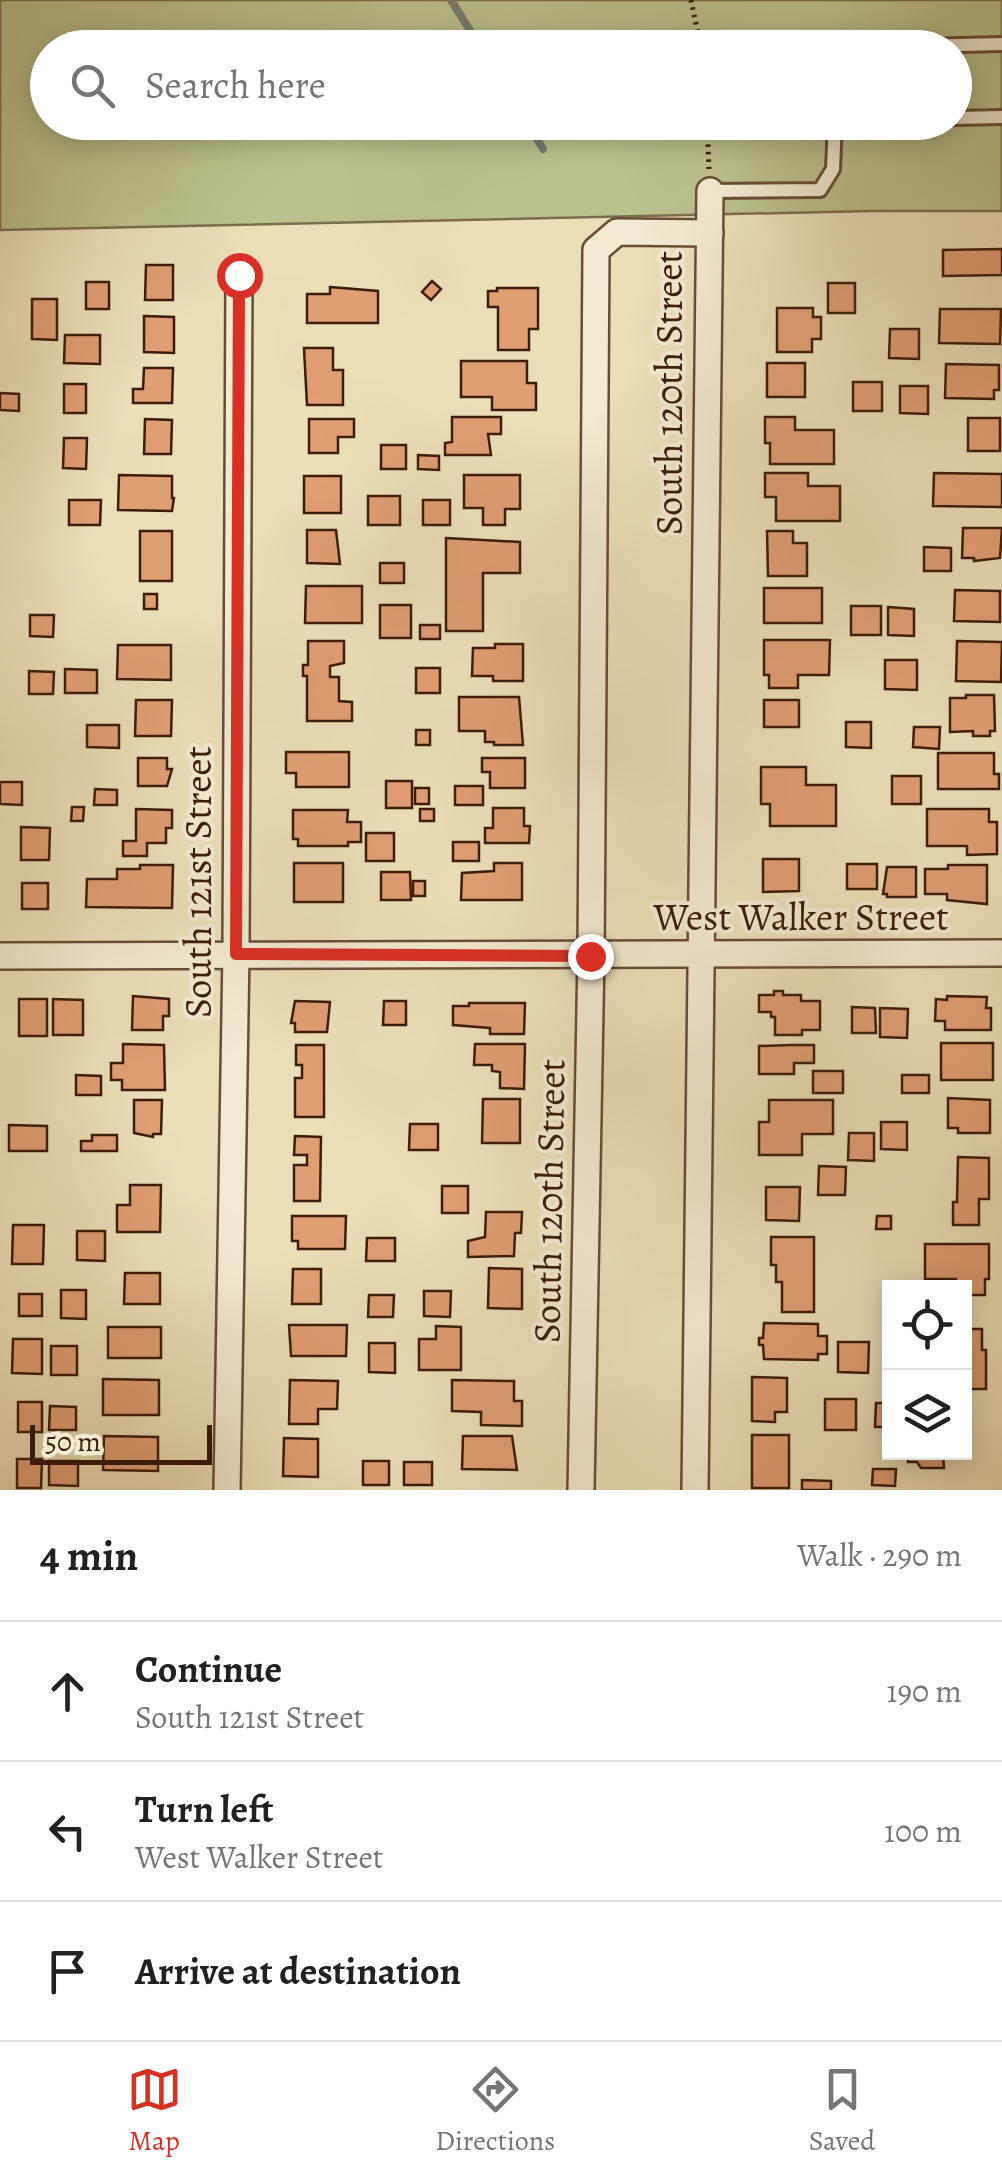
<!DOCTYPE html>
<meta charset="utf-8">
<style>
:root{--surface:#fff;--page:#f2f2f2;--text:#202124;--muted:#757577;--line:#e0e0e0;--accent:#d93025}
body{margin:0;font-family:Alegreya,serif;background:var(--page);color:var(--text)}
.controls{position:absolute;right:30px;bottom:30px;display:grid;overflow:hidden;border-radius:0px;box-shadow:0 5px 25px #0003}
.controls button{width:90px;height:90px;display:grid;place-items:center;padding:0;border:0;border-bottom:2px solid var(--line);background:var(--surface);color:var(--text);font:50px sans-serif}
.scale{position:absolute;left:30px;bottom:25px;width:182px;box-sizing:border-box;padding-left:10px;border:5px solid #3c1c0a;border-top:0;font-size:28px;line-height:35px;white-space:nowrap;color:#3c1c0a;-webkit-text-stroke:8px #f2ead1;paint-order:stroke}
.stop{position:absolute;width:30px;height:30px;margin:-22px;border:8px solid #d93025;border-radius:50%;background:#fff}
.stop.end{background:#d93025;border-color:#fff;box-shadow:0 2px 10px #0008}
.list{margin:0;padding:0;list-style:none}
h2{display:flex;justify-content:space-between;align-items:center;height:130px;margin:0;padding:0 40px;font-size:42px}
h2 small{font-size:32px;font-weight:400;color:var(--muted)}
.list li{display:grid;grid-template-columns:65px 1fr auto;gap:30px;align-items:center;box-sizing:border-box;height:140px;padding:0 40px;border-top:2px solid var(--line)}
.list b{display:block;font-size:38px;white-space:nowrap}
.list p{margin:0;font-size:32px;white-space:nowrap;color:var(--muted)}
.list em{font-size:32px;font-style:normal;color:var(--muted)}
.icon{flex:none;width:55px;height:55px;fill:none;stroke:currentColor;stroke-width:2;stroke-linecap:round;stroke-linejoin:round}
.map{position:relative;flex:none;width:1002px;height:1490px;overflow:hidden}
.search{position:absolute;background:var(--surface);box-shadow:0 5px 25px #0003;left:30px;right:30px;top:30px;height:110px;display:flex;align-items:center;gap:25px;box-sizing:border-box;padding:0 35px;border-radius:55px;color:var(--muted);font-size:38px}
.sheet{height:550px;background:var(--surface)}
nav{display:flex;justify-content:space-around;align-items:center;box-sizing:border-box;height:140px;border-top:2px solid var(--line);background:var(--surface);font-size:28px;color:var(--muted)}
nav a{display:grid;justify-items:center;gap:5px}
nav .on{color:var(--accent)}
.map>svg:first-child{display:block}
.green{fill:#bbc18d;stroke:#7c6e4c;stroke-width:2.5;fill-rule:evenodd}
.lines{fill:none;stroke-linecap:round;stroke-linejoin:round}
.stream{stroke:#737d6e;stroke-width:8}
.building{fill:#e09e73;stroke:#3c1c0a;stroke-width:2.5}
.lane-casing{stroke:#684d36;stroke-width:18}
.street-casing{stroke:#684d36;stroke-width:30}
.path{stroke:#3c1c0a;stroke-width:5;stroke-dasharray:2.5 5;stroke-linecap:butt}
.lane{stroke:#f2ead1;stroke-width:12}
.street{stroke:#f2ead1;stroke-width:25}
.route{stroke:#d93025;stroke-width:12}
.labels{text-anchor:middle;stroke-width:8;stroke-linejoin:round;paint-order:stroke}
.street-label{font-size:38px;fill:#3c1c0a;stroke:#f2ead1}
</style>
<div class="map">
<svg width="1002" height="1490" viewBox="0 0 1002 1490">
<rect width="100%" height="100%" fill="#ebdfb8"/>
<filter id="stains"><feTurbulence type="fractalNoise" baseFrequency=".002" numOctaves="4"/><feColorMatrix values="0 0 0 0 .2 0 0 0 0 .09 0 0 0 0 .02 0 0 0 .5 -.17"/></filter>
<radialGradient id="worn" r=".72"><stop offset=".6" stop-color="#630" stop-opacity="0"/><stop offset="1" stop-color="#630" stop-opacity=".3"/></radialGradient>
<path class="green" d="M0 0H1002V211H872L0 230ZM48 48H954V122H48Z"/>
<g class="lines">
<g class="stream">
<path d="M451 0 481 48"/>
<path d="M527 122 543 149"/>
</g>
</g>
<g class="building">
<path d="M1002 249V275L943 276V250Z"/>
<path d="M146 265H173V300H145Z"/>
<path d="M432 281 441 289 431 300 422 292Z"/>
<rect x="86" y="282" width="23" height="27"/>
<rect x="828" y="283" width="27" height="30"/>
<path d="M330 287 378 291V323H307V294H330Z"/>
<path d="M497 288H538V329H529V350H498V307H488V291H497Z"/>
<path d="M32 299H57V340L32 339Z"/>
<path d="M777 308H813V317H821V339H812V352H777Z"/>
<path d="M940 309H1001L1000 344 939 343Z"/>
<path d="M144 316 174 317V353L144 352Z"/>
<path d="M890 329H919V359L889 358Z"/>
<path d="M65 335H100V364L64 363Z"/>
<path d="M304 348H333V370H343V405H307Z"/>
<path d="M461 361H527V383H536V410H492V397H461Z"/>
<rect x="767" y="363" width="38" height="34"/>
<path d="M946 364 999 365V390H994V399L945 398Z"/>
<path d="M144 368H173L172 403H133V389H143Z"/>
<rect x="853" y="382" width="29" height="29"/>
<rect x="64" y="384" width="22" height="29"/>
<path d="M900 386H928V414L900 413Z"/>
<path d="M0 393 19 394V411L0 410Z"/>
<path d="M452 417H501V434H488L491 455H445V443L452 442Z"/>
<path d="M765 417H795V430H834V464H770V443H765Z"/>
<rect x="968" y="418" width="32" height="33"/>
<path d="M145 419 172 420 171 454H144Z"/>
<path d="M309 419H354V437H338V453H309Z"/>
<path d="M64 438H87L86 469 63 468Z"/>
<rect x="381" y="445" width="25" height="24"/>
<path d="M418 455 439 456V470L418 469Z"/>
<path d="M765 473H808V486H840V521H776V497H765Z"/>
<path d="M934 473 1002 474V507L933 506Z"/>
<path d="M119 475 172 476V498H174L172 511 118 510Z"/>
<path d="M464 475H520V509H505V525H483V508H464Z"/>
<rect x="304" y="476" width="37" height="37"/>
<rect x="368" y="496" width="32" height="29"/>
<path d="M69 500H101L100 525H69Z"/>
<rect x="423" y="500" width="27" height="25"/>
<path d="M963 528H1002L1000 558 974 561V558H962Z"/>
<path d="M307 530H336L340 564 307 563Z"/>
<rect x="140" y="531" width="32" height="50"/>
<path d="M767 531H793V543H807V576H768Z"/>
<path d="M446 538 520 542V573H483V631H446Z"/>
<path d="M924 547 951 548V571H924Z"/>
<rect x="380" y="563" width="24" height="20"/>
<path d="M306 586H362V623H305Z"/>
<rect x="764" y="588" width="58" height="35"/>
<path d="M955 590 1000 591V622L954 621Z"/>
<rect x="144" y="594" width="13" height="15"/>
<rect x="380" y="605" width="31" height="33"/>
<rect x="851" y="606" width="30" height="29"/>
<path d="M888 607 914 609V636L888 635Z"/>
<path d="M30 615H54L53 637 30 636Z"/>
<rect x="420" y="625" width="20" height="14"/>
<path d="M764 640H830L829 675H798V688H769V675H764Z"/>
<path d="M308 641H344V663L330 666V677H339V701L352 702V721H307V676H303V665H308Z"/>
<path d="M957 641 1002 642 1001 682 956 681Z"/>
<path d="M495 644H523V681H493V676H472L473 648H495Z"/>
<path d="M118 645H171V680L117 679Z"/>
<path d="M885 660H917V690L885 689Z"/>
<rect x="416" y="668" width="24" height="25"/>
<path d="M65 669 97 670V693H65Z"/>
<path d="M29 671 54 672 53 694H29Z"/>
<path d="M966 695H994L995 731H990V736H973V731L950 732V698H966Z"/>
<path d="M459 697H519L523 745H494V742H485V731H459Z"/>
<path d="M136 700H172L171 736H135Z"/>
<rect x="764" y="700" width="35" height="27"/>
<path d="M846 722H871V748L846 747Z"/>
<path d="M87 725H119V748L87 747Z"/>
<path d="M914 727H940L939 749 913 747Z"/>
<rect x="416" y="730" width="14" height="15"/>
<path d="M286 752H349V787H296V773H286Z"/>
<path d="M938 753H994V774H999V789H938Z"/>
<path d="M138 758H167V769H172L167 786H138Z"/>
<path d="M482 758H525V788H490V772H482Z"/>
<path d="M761 767H806V785H836V826H770V804H761Z"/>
<rect x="892" y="776" width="29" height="28"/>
<rect x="386" y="781" width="26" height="27"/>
<path d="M0 782H22V805L0 804Z"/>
<rect x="455" y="786" width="28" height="19"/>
<rect x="415" y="788" width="14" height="16"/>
<path d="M95 789 117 790V805H94Z"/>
<path d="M72 807H84L83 821H71Z"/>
<path d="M493 808H524V826H530L529 843H485V828H493Z"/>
<path d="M136 809 172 810V828H166V843H147V856H123V841H136Z"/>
<rect x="420" y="809" width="14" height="12"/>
<path d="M927 809H989V822H997V854L967 855V846H927Z"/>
<path d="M293 810H348L347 822H361V842H348V846H298V839H293Z"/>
<path d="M21 827 50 828 49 860H21Z"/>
<rect x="366" y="833" width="28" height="28"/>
<rect x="453" y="842" width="26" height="19"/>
<path d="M763 859H799V891L763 892Z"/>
<rect x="294" y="863" width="49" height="39"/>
<path d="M494 863H522V900H461L462 873 494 871Z"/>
<rect x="847" y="864" width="30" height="25"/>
<path d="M140 865H173L172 908 86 907 87 879H117V869H140Z"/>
<path d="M948 865H987V904L947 900V894H925V869H948Z"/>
<path d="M887 867H916V897H887V894H883Z"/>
<path d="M381 872H410L411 900H381Z"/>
<rect x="413" y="881" width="12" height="15"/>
<rect x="22" y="883" width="26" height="26"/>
<path d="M774 991H783V995H801V1001H820V1030H802V1035H775V1017H771V1012H759V995H774Z"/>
<path d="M133 996 169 999V1016H163V1030H132Z"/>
<path d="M947 996 987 997 986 1008H991V1030H945V1021H935L936 999 947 1000Z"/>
<rect x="19" y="999" width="28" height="37"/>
<path d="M53 999 83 1000V1035H53Z"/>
<path d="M295 1001 330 1002 327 1032H295V1023H291Z"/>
<path d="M384 1001H406V1025H383Z"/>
<path d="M469 1003H525L524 1034H490V1028L453 1025V1006H469Z"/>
<path d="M852 1007 875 1008 876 1033H852Z"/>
<path d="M880 1008 908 1009 907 1038 880 1037Z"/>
<rect x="941" y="1043" width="52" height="37"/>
<path d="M123 1044 164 1045 165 1090H122V1080H111V1063H123Z"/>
<path d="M475 1044H525L524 1089 500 1088V1072L492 1071V1065H474Z"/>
<path d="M296 1045H324V1117H295V1078H302V1065H296Z"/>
<path d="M791 1045H814V1063H794V1074H759V1046Z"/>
<rect x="813" y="1071" width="30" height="22"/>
<path d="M76 1075 101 1076V1095H76Z"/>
<rect x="902" y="1075" width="27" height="18"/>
<path d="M948 1098 990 1100V1133H958V1128H948Z"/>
<path d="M483 1099H520V1143H482Z"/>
<path d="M134 1100H162L161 1134H153V1137L134 1133Z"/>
<path d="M769 1100H833V1134H802V1155H759V1122H769Z"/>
<path d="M881 1122H907V1150L881 1149Z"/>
<path d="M410 1124H438V1150H409Z"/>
<path d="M9 1125 47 1126V1151H9Z"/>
<path d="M849 1133H874V1161L848 1160Z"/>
<path d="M92 1135H117V1151H81V1141H92Z"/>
<path d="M295 1136 321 1137 320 1201H294V1165H307V1155H294Z"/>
<path d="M958 1157 989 1158V1199H979V1225H953V1202H957Z"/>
<path d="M819 1166 846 1167 845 1195H818Z"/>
<path d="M130 1185H161L160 1232H117V1205H130Z"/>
<rect x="442" y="1186" width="26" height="27"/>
<path d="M766 1187H800L799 1221 766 1220Z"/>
<path d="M486 1212H522L521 1233H515L514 1256 468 1257V1241L485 1237Z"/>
<path d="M292 1216H346L345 1249H298V1241H292Z"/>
<path d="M877 1216H891V1229H876Z"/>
<path d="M13 1225H44L43 1264H12Z"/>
<path d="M77 1231H105V1261L77 1260Z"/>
<path d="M771 1237H814V1312H782V1282H776V1265H771Z"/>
<path d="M367 1238H395V1261H366Z"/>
<path d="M925 1244H989V1279H985V1295H964V1288H956V1279H925Z"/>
<path d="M489 1268 522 1269V1309L488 1308Z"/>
<path d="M293 1269H321V1304H292Z"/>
<path d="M125 1273H160V1304H124Z"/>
<path d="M61 1290H86V1319L61 1318Z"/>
<path d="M424 1291H451L450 1317 424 1316Z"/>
<rect x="19" y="1294" width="23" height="22"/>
<path d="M369 1295H394L393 1317H368Z"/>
<path d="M764 1323 818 1324V1336H827V1354H818V1360L764 1359 763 1345H759V1338H763Z"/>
<path d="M289 1325H347L346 1356H291Z"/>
<path d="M436 1326 461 1327V1370H419V1339H436Z"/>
<rect x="108" y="1327" width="53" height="31"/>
<path d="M964 1329H982V1350H986V1389H964Z"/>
<path d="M13 1339H42V1374L12 1373Z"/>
<path d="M838 1342H869L868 1373 838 1372Z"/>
<path d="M369 1343H395V1373L369 1372Z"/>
<rect x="51" y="1346" width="26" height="29"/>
<path d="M752 1377 787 1378V1412H775V1422L752 1421Z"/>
<path d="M103 1379 159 1380V1415H103Z"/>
<path d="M290 1380 338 1381 337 1409H318V1424H289Z"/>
<path d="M452 1380 514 1381V1401H522V1426L481 1425V1412L452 1411Z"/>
<rect x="825" y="1399" width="31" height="31"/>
<rect x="18" y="1402" width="24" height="30"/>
<path d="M876 1403H890V1427H875Z"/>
<path d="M50 1406 76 1407V1430H49Z"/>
<rect x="752" y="1435" width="37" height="53"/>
<path d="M104 1436 158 1437V1471L103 1470Z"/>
<path d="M463 1436H512L517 1470 462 1469Z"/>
<path d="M284 1438 318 1439V1477L283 1476Z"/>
<path d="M908 1452H948L943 1454 944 1468H921L917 1462H908Z"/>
<path d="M17 1459H42L41 1488H17Z"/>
<path d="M49 1461H78V1486L49 1485Z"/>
<rect x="363" y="1461" width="26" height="24"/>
<rect x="404" y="1462" width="28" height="23"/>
<path d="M873 1469H896L895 1486 872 1485Z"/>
<path d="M802 1480 831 1481V1490H802Z"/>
</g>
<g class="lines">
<defs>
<g id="lane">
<path d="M836 48 1002 44"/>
<path d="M954 118 1002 117"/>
<path d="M710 191 820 190 833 169 835 122"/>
</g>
<g id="street">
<path d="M0 956 1002 953"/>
<path d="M227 1490 236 953 239 275"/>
<path d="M581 1490 591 955 596 250 617 232 710 233"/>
<path d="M695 1490 710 191"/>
</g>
</defs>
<use href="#lane" class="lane-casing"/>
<use href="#street" class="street-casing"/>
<g class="path">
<path d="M691 0 701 48"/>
<path d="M707 122 709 169"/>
</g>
<use href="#lane" class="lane"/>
<use href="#street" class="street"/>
</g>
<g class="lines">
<path class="route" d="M239 275 236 954 590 956"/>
</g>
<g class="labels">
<g class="street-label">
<text transform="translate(669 393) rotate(-90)" y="13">South 120th Street</text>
<text transform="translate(198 882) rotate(-90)" y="13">South 121st Street</text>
<text x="801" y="930">West Walker Street</text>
<text transform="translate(549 1201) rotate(-89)" y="13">South 120th Street</text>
</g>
</g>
<rect width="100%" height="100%" filter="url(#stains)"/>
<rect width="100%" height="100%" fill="url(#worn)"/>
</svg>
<div class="controls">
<button><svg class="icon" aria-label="locate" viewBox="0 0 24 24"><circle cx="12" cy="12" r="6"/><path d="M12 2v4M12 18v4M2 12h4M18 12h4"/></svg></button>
<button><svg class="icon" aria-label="layers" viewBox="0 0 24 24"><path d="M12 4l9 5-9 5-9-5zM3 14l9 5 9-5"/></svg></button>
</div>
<div class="scale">50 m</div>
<div class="stop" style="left:239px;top:275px"></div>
<div class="stop end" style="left:590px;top:956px"></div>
<div class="search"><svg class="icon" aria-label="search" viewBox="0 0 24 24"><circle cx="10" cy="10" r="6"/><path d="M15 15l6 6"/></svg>Search here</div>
</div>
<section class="sheet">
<h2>4 min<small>Walk · 290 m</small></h2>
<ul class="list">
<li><svg class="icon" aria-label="ahead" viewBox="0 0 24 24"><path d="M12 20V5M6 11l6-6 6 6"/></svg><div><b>Continue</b><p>South 121st Street</p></div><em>190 m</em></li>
<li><svg class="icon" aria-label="left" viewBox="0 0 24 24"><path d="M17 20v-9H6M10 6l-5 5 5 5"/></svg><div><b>Turn left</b><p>West Walker Street</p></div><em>100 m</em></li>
<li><svg class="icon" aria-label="arrive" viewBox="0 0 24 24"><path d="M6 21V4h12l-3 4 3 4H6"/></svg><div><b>Arrive at destination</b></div></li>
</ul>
</section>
<nav>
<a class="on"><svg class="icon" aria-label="map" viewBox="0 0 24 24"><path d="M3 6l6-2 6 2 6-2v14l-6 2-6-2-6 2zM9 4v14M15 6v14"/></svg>Map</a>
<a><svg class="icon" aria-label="directions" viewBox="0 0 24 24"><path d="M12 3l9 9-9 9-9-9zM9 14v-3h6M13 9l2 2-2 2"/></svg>Directions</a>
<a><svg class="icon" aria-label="saved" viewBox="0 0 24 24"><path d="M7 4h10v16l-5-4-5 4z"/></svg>Saved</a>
</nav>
